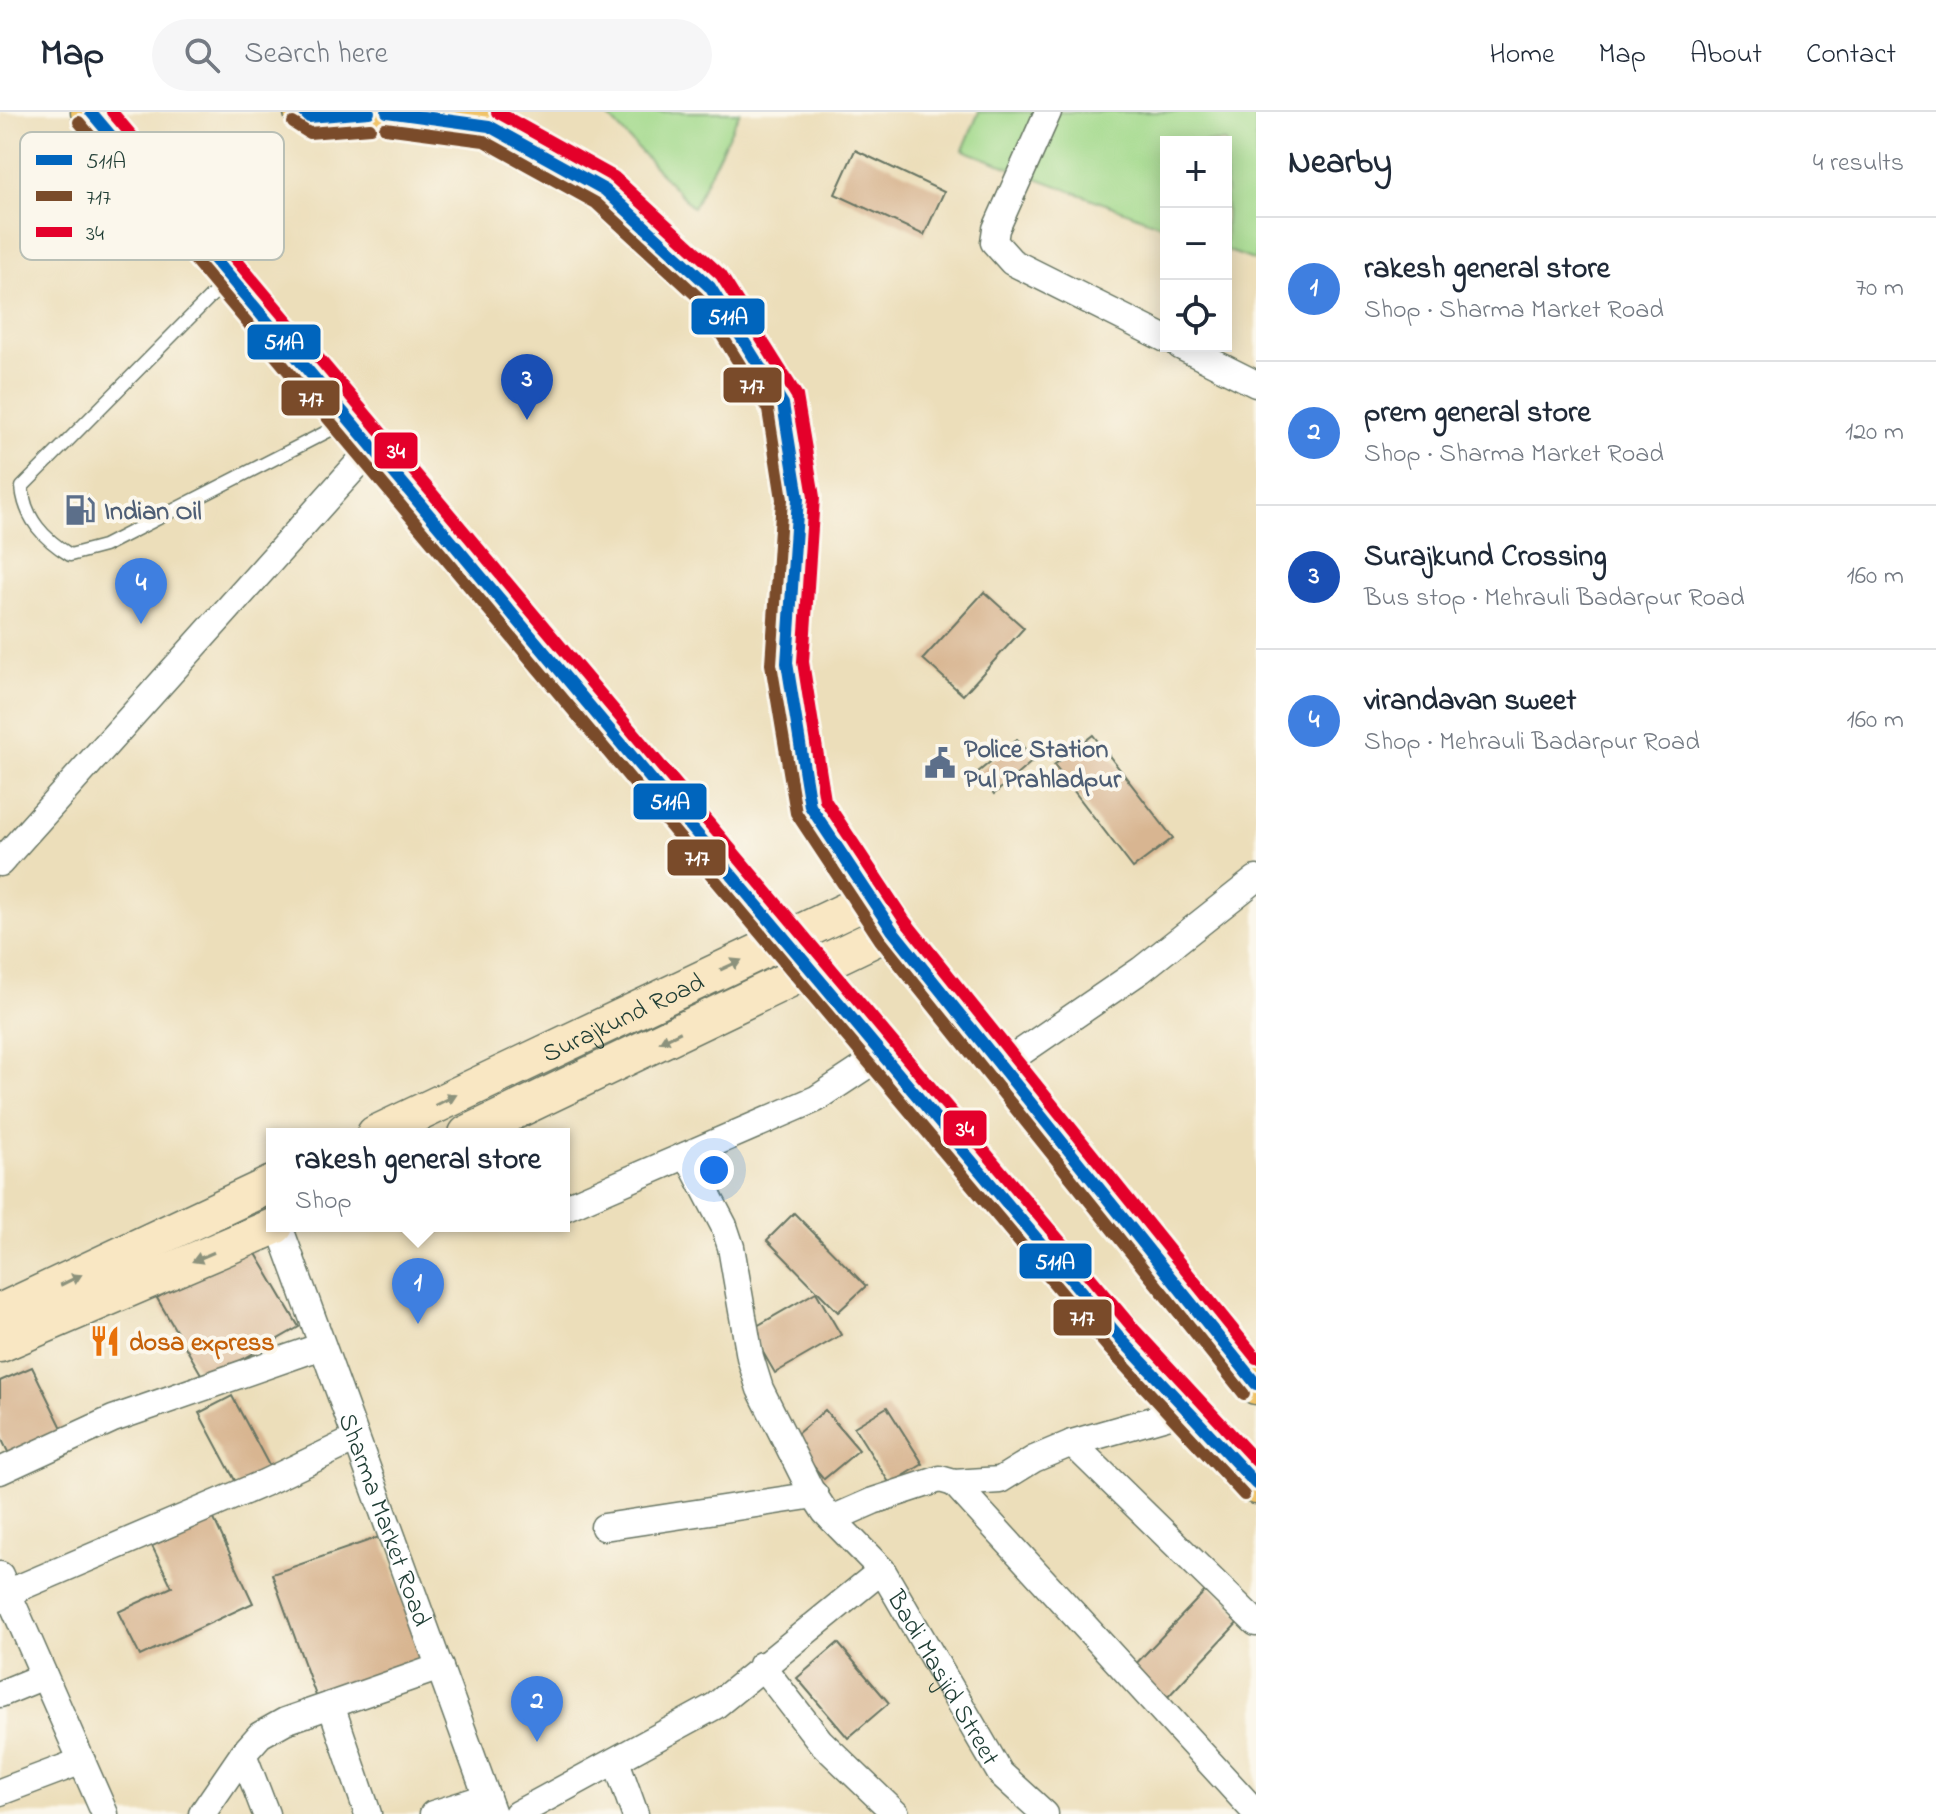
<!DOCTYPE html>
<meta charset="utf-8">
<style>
:root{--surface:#fff;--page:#f6f6f7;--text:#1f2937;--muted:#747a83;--line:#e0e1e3;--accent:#c8321e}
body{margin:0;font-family:"Indie Flower",sans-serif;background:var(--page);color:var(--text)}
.controls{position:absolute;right:24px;top:24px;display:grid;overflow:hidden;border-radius:0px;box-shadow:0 4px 20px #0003}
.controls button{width:72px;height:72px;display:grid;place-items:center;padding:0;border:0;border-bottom:2px solid var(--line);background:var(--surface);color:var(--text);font:40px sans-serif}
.you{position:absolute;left:714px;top:1058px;width:28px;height:28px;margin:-20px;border:6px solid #fff;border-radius:50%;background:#1a73e8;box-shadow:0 0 0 12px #1a73e833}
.badge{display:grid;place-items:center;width:52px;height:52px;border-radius:50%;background:var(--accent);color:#fff;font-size:26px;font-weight:700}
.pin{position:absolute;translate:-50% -66px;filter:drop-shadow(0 2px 4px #0008)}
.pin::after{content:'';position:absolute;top:42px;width:28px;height:24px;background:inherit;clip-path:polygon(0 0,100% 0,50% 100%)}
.popup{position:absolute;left:266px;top:1016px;width:304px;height:104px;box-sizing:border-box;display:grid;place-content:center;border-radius:0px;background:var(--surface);filter:drop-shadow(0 2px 6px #0005);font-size:26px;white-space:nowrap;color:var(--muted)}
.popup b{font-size:30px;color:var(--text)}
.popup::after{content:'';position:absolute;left:50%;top:100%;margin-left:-16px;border:16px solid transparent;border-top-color:var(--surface)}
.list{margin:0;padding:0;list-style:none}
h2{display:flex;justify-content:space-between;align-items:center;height:104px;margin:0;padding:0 32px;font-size:34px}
h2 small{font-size:26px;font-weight:400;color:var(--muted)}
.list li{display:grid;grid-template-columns:52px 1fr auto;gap:24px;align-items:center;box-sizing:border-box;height:144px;padding:0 32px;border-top:2px solid var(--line)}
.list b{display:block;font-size:30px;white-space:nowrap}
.list p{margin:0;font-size:26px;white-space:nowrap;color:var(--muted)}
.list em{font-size:26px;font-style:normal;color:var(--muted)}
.icon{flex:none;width:44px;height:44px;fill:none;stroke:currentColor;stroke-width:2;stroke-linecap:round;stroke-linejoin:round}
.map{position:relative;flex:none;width:1256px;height:1702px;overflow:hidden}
header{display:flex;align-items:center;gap:48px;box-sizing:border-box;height:112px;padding:0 40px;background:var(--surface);border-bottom:2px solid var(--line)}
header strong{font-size:38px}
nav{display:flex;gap:44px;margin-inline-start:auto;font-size:28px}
.search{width:560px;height:72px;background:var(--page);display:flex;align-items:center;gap:20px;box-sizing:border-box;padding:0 28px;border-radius:44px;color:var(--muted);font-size:30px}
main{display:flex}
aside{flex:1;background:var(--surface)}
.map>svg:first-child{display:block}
.green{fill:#a2d98b;stroke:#608b60;stroke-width:2}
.building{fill:#d8b591}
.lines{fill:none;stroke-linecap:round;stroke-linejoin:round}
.lane-casing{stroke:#677563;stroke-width:15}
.street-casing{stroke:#677563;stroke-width:29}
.secondary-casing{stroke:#677563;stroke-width:39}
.primary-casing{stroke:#677563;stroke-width:43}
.lane{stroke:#fff;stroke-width:12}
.street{stroke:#fff;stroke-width:26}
.secondary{stroke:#f9e7c3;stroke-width:36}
.primary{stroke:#f0c369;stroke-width:40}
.bus-1-casing{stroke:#fbf7ec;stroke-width:18}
.bus-2-casing{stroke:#fbf7ec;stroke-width:18}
.bus-3-casing{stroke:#fbf7ec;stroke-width:18}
.bus-1{stroke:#0065bd;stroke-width:12}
.bus-2{stroke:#7a4b2a;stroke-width:12}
.bus-3{stroke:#e4002b;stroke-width:12}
.oneway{fill:#8c927c}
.labels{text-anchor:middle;stroke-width:8;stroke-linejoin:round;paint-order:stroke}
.service-label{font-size:26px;font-weight:bold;fill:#4e5e75;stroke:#fbf7ec;text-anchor:start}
.street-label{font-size:26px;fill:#1f3d34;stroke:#fbf7ec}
.food-label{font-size:26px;font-weight:bold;fill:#c56008;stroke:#fbf7ec;text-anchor:start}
.key{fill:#fbf7ec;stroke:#b9bfb5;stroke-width:2}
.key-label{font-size:22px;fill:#1f3d34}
.line-badge{stroke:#fbf7ec;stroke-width:3}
.badge-label{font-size:22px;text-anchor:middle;font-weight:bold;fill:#fff}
</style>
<header>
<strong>Map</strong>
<div class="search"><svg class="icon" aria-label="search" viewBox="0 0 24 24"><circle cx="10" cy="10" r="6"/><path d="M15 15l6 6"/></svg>Search here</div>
<nav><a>Home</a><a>Map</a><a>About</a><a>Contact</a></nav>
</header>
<main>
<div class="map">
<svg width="1256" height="1702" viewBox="0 0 1256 1702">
<rect width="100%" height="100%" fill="#fbf7ec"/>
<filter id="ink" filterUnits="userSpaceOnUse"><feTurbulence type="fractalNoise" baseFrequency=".0125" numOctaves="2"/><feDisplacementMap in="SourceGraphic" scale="16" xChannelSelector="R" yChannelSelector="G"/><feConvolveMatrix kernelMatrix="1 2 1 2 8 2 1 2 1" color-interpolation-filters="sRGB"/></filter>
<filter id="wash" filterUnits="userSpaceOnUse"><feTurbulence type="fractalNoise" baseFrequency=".006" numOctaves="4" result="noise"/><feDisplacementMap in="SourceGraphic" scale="32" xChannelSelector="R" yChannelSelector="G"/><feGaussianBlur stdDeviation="1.8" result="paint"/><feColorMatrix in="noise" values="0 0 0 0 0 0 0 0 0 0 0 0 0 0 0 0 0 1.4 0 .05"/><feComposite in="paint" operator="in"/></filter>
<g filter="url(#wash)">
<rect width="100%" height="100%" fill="#ecdeba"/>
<g class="green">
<path d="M604 0H740L693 96Z"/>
<path d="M979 0H1256V149L1226 138V30H1166V115L963 38Z"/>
</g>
<g id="blocks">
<g class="building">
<path d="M855 38 944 80 924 123 835 82Z"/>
<path d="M984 480 1024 516 963 583 923 547Z"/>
<path d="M1093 623 1173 726 1133 756 1054 653Z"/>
<path d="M1017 628 1034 648 994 682 977 661Z"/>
<path d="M794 1101 866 1174 838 1200 767 1128Z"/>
<path d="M251 1133 299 1215 205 1269 157 1186Z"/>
<path d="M816 1180 841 1223 775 1261 750 1218Z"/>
<path d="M32 1255 63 1318 11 1346 0 1324V1269Z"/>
<path d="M232 1284 272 1359 239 1376 199 1301Z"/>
<path d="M887 1295 923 1352 890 1372 854 1315Z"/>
<path d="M825 1298 859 1338 824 1367 791 1327Z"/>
<path d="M213 1405 253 1491 140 1544 118 1500 172 1475 152 1434Z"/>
<path d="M382 1424 426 1555 319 1592 272 1462Z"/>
<path d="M1209 1475 1242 1506 1164 1589 1130 1558Z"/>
<path d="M838 1531 889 1591 848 1626 797 1566Z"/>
</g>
</g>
</g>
<g filter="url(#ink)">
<use href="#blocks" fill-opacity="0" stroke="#677563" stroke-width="2"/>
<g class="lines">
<defs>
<path id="lane" d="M225 170 22 375C25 407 44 427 70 443L104 434 344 311"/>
<g id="street">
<path d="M1048 0 996 117 994 130 1012 150 1166 227"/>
<path d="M1180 234 1256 272"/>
<path d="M0 751 373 335"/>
<path d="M1001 954 1141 858 1256 767"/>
<path id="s1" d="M687 1043 724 1114 731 1135 750 1245 760 1277 810 1377 825 1400 882 1458 1000 1661 1045 1702"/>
<path d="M564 1096 816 987 884 942"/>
<path id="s2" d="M279 1114 493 1702"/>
<path d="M1072 1331 1256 1511"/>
<path d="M0 1359 113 1307 322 1234"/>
<path d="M954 1371 1256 1701"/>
<path d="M832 1407 873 1389 940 1367 954 1371 1000 1368 1034 1347 1072 1331 1187 1298"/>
<path d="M604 1415 815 1383"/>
<path d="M0 1463 105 1702"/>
<path d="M0 1484 264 1371 356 1327"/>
<path d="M761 1553 820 1629 896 1702"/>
<path d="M0 1582 44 1564"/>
<path d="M331 1593 368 1702"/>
<path d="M243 1642 266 1702"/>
<path d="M616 1649 635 1702"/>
<path d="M0 1680 82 1649"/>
<path d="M202 1702 243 1642 260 1623 285 1609 440 1555"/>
<path d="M433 1702 487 1685"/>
<path d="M517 1702 715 1594 882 1458"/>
</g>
<g id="secondary">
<path id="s3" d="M375 1022 871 787"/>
<path d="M467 1022 892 818"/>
<path d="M0 1200 272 1072"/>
<path d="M0 1232 275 1114"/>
</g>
<g id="primary">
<path d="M91 0 1121 1227 1256 1372"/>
<path d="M304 0 309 5 369 0"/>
<path d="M387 0 489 14 605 78 710 175 783 292 798 386 787 551 810 694 892 818 1256 1272"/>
</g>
</defs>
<use href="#lane" class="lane-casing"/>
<use href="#street" class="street-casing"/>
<use href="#secondary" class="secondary-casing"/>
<use href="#primary" class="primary-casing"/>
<use href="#lane" class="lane"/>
<use href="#street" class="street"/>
<use href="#secondary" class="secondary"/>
<use href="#primary" class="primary"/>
<defs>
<g id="bus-1">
<path d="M91 0 1121 1227 1256 1372"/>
<path d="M304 0 309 5 369 0"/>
<path d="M387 0 489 14 605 78 710 175 783 292 798 386 787 551 810 694 892 818 1256 1272"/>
</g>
<g id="bus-2">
<path d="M79 10 1109 1237 1244 1383"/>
<path d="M293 11 309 21 370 16"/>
<path d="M385 16 484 29 596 91 698 185 768 298 782 387 771 552 796 701 880 828 1244 1282"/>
</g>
<g id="bus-3">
<path d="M112 0 1133 1216 1256 1349"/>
<path d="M497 0 614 65 721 163 797 284 814 385 803 550 825 688 905 809 1256 1246"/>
</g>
</defs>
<use href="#bus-1" class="bus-1-casing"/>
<use href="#bus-2" class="bus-2-casing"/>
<use href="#bus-3" class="bus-3-casing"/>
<use href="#bus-1" class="bus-1"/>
<use href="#bus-2" class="bus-2"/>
<use href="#bus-3" class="bus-3"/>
</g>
<defs><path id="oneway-solid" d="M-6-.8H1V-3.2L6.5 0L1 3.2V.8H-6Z" transform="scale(2)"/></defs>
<g class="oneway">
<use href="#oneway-solid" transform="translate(731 853) rotate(-25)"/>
<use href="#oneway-solid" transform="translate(670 925) rotate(154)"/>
<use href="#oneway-solid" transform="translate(446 988) rotate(-26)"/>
<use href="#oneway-solid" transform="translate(203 1145) rotate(157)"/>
<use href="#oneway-solid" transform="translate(71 1168) rotate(-26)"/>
</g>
</g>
<defs>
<symbol id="fuel-bare" viewBox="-9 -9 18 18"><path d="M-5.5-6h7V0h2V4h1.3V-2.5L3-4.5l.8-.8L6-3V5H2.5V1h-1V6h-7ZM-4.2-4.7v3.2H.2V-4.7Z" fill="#5c6f8a" stroke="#fbf7ec" stroke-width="2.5" paint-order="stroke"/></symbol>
<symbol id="civic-bare" viewBox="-9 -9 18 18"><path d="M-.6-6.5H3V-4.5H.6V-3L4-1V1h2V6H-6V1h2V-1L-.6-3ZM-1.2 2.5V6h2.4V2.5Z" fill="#5c6f8a" stroke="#fbf7ec" stroke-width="2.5" paint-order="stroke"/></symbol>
<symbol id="restaurant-bare" viewBox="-9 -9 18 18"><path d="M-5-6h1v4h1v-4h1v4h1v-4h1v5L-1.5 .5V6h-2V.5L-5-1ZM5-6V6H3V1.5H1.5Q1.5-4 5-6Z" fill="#e8710a" stroke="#fbf7ec" stroke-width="2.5" paint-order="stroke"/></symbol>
</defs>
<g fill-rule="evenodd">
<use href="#fuel-bare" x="58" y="376" width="44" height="44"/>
<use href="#civic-bare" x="918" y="629" width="44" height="44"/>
<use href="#restaurant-bare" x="83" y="1207" width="44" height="44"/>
</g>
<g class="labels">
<g class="service-label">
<text x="104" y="407">Indian Oil</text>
<text x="964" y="645">Police Station<tspan x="964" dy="30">Pul Prahladpur</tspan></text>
</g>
<g class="street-label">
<text dy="9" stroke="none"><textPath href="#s3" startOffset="274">Surajkund Road</textPath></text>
<text dy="9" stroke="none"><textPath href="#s2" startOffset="312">Sharma Market Road</textPath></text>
<text dy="9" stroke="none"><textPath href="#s1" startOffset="592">Badi Masjid Street</textPath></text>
</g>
<g class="food-label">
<text x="129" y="1238">dosa express</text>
</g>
</g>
<rect x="20" y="20" width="264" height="128" rx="12" class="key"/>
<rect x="36" y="43" width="36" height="10" fill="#0065bd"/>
<rect x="36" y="79" width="36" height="10" fill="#7a4b2a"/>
<rect x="36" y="115" width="36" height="10" fill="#e4002b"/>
<g class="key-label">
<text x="86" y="56">511A</text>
<text x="86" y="92">717</text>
<text x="86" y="128">34</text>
</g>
<g class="line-badge">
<rect x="690" y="185" width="76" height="39" rx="8" fill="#0065bd"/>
<rect x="246" y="211" width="76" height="38" rx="8" fill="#0065bd"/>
<rect x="722" y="254" width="61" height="38" rx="8" fill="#7a4b2a"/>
<rect x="280" y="267" width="61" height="38" rx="8" fill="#7a4b2a"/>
<rect x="373" y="319" width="46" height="39" rx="8" fill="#e4002b"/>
<rect x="632" y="670" width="76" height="39" rx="8" fill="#0065bd"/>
<rect x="666" y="726" width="61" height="39" rx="8" fill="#7a4b2a"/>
<rect x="942" y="997" width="46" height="38" rx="8" fill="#e4002b"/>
<rect x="1018" y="1130" width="75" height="38" rx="8" fill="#0065bd"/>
<rect x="1052" y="1186" width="61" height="39" rx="8" fill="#7a4b2a"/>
</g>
<g class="badge-label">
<text x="728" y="212">511A</text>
<text x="284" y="237">511A</text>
<text x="752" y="281">717</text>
<text x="311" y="294">717</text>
<text x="396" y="346">34</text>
<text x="670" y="697">511A</text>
<text x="697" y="753">717</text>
<text x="965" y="1024">34</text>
<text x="1055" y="1157">511A</text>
<text x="1082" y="1213">717</text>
</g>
</svg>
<div class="controls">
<button>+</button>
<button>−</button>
<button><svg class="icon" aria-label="locate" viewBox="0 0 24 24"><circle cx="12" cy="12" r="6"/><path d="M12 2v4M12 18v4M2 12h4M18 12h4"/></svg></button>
</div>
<div class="you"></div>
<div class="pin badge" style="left:418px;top:1212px;background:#3f7fe0">1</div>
<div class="popup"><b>rakesh general store</b>Shop</div>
<div class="pin badge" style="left:537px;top:1630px;background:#3f7fe0">2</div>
<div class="pin badge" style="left:527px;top:308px;background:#1a4fb4">3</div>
<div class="pin badge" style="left:141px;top:512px;background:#3f7fe0">4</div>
</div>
<aside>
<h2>Nearby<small>4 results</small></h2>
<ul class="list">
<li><span class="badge" style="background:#3f7fe0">1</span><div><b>rakesh general store</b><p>Shop · Sharma Market Road</p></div><em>70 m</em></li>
<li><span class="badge" style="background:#3f7fe0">2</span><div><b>prem general store</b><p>Shop · Sharma Market Road</p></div><em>120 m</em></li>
<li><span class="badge" style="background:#1a4fb4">3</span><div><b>Surajkund Crossing</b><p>Bus stop · Mehrauli Badarpur Road</p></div><em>160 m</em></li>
<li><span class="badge" style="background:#3f7fe0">4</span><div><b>virandavan sweet</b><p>Shop · Mehrauli Badarpur Road</p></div><em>160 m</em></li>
</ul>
</aside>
</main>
